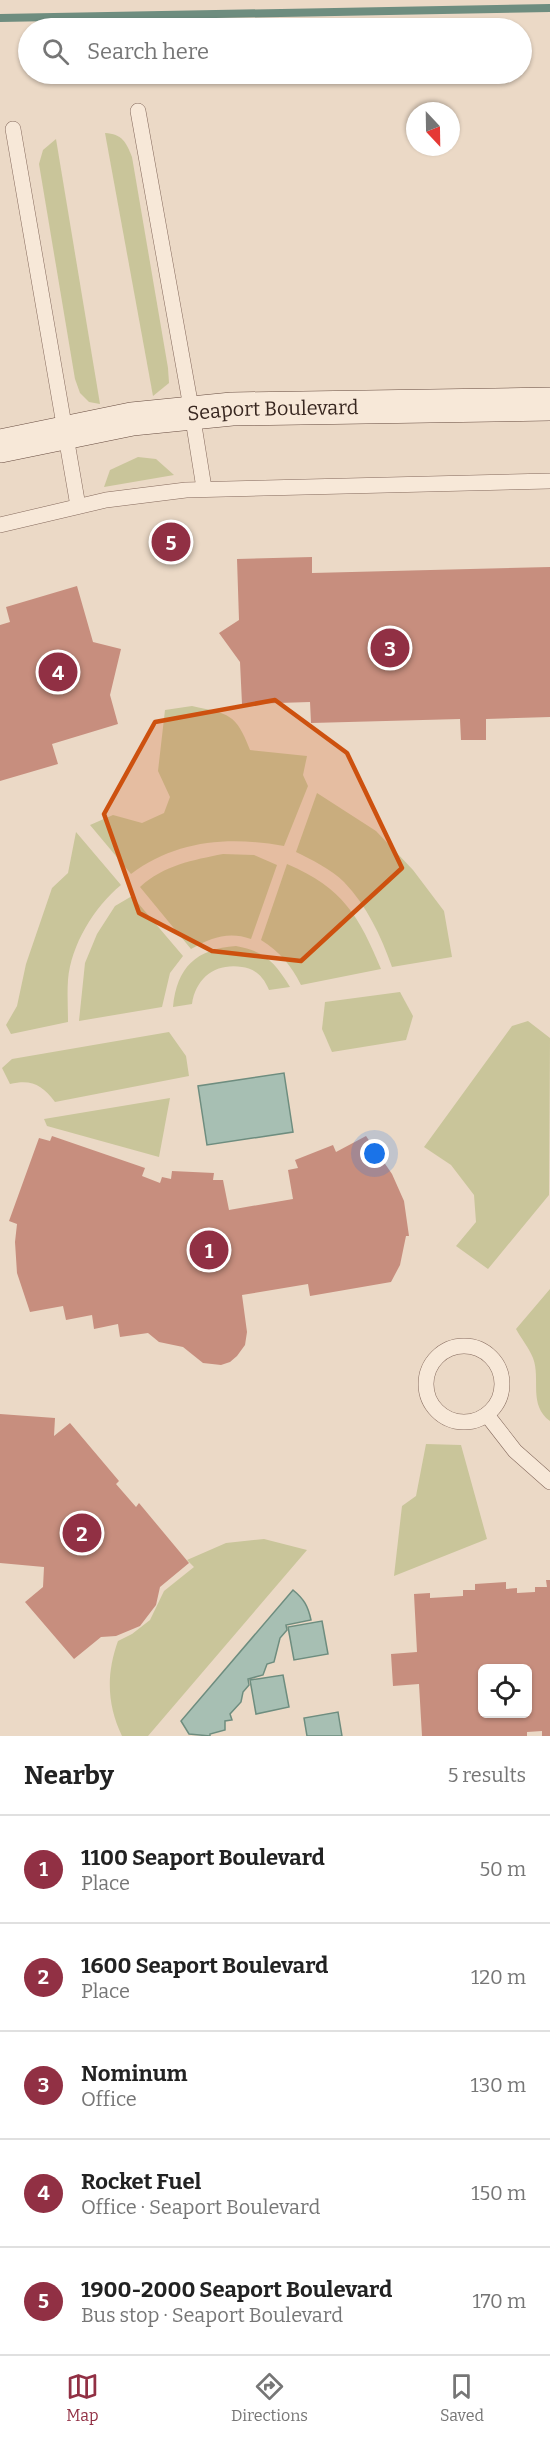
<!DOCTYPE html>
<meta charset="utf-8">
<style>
:root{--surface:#fff;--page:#f2f2f2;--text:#222;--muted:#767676;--line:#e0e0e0;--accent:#913044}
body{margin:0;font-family:Bitter,serif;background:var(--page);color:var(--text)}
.controls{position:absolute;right:18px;bottom:18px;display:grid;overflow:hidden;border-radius:9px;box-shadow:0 2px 4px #0004}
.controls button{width:54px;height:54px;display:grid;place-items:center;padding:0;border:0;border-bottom:2px solid var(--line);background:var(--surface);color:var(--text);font:30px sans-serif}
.compass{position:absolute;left:406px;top:102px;width:54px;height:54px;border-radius:50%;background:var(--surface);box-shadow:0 2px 4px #0004;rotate:158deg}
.you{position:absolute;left:375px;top:1154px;width:21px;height:21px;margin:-15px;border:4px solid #fff;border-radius:50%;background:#1a73e8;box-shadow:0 0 0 9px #1a73e833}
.badge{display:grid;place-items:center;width:39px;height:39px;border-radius:50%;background:var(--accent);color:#fff;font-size:20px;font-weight:700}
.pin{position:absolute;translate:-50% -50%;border:3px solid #fff;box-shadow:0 2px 6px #0006}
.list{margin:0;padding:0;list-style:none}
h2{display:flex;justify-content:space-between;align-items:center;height:78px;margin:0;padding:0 24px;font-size:26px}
h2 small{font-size:20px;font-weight:400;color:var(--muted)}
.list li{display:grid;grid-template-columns:39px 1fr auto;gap:18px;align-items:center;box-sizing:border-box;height:108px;padding:0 24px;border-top:2px solid var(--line)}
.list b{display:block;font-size:22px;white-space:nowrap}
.list p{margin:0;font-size:20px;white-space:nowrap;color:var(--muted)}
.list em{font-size:20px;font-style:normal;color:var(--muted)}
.icon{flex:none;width:33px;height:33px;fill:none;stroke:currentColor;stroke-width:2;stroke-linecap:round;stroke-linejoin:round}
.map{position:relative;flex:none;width:550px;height:1736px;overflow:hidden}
.search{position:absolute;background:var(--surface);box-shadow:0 2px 4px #0004;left:18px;right:18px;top:18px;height:66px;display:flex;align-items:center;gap:15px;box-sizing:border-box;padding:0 21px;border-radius:33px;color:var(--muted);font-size:22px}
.sheet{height:618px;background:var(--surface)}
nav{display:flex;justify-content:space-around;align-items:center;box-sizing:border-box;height:84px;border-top:2px solid var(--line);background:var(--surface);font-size:16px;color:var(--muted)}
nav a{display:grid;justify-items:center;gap:3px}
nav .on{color:var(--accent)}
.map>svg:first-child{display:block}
.green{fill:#c9c59a}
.water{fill:#a7bfb3;stroke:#6e8d7f;stroke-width:1.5}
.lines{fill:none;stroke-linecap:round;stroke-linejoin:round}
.stream{stroke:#6e8d7f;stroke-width:8}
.building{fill:#c78e7e;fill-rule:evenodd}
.lane-casing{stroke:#856a5d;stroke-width:16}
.secondary-casing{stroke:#674c40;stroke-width:34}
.lane{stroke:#f7e8d8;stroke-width:15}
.secondary{stroke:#f7e8d8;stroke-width:33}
.marked{fill:#cd510f;fill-opacity:0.2;stroke:#cd510f;stroke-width:4.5;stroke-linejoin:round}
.labels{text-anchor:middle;stroke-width:6;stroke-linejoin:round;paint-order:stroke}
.street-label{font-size:20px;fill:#37261f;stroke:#f3e4d5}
</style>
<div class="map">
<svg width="550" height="1736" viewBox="0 0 550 1736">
<rect width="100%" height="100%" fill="#ebd9c6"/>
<g class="green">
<path d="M105 133C122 134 126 142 132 157L168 368 169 383 153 396Z"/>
<path d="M56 139 100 404 89 402 80 393 75 379 39 164 43 150Z"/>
<path d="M138 457 156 459 174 475 104 487 110 470Z"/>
<path d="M192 706C229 714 236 713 250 750L307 756 303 775 308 786 284 846C229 836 176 840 131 874L90 825 113 815 142 823 164 813 170 797 158 771 165 710Z"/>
<path d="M317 793 376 831 413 870 444 911 452 957 392 967C381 936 367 906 344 882 331 869 312 860 296 852Z"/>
<path d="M76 832 121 885C94 907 71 945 68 980 67 994 68 1008 68 1022L11 1034 6 1025 17 1006 26 964 52 888 68 873Z"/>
<path d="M223 854 254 855 277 865 251 939C228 931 211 938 191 949L140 887C164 865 193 860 223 854Z"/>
<path d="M287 864C343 888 359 916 381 969L301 985C291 965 280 952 261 940Z"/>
<path d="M132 896 183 956 170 973 162 1007 79 1021 85 963 97 934 115 906Z"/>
<path d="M236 946C264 951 275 962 290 987L269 990C267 986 265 981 262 978 258 972 248 967 242 967 215 963 196 978 192 1004L173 1007C177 967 196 949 236 946Z"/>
<path d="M400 992 413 1016 406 1040 332 1052 322 1029 325 1002Z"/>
<path d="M528 1021 550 1038 549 1195 488 1269 456 1246 476 1222 474 1195 451 1165 424 1147 512 1026Z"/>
<path d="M169 1032 186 1056 189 1076 55 1102C42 1085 32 1079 10 1084L2 1068 12 1059Z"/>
<path d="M170 1098 159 1157 47 1126 44 1119Z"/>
<path d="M550 1289V1421C528 1405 541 1379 533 1358 529 1348 521 1338 516 1329Z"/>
<path d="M426 1444 461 1445 487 1539 394 1576 402 1506 416 1496Z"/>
<path d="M264 1539 307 1550 148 1736H122C107 1705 106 1674 118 1641L132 1634 150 1620 164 1591 194 1567 187 1560 226 1543Z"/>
</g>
<g class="water">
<path d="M284 1073 293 1132 207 1145 198 1086Z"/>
<path d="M293 1590C304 1599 308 1606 311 1620L286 1625 287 1630 280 1638 274 1662 267 1664 263 1675 248 1679 249 1685 243 1692 241 1702 230 1714 232 1720 225 1721V1730L210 1734V1736L189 1734 181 1721Z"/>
<path d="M322 1621 328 1654 294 1660 288 1627Z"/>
<path d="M283 1675 289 1707 256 1714 250 1680Z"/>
<path d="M338 1712 342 1736H307L304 1718Z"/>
</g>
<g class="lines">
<path class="stream" d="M0 18 550 8"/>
</g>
<g class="building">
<path d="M312 557V573L550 567V717L486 719V740H461L460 719 311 723 310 702 242 704 240 662 219 633 239 620 237 559Z"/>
<path d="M77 586 93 642 121 649 110 695 118 724 52 744 58 764 0 781V625L10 622 6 607Z"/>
<path d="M52 1136 145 1168 142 1176 160 1183 162 1177 171 1179 172 1171 214 1173 213 1180H223L229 1210 293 1199 288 1170 298 1168 295 1160 333 1145 336 1152 366 1136 392 1174 404 1201 409 1236H406L400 1265 391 1282 310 1296 308 1284 242 1295 247 1332 245 1345 237 1356 230 1362 221 1365 203 1363 183 1347 159 1342 148 1333 120 1337 118 1324 94 1329 92 1315 66 1320 63 1306 30 1312 17 1273 15 1242 17 1224 9 1221 39 1138 50 1141Z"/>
<path d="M0 1414 55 1418 54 1436 70 1423 119 1481 116 1484 136 1507 139 1503 189 1563 160 1587 156 1605 140 1626 116 1636 101 1637 74 1659 25 1602 43 1587 44 1567 0 1563Z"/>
<path d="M546 1580H550V1736H542V1731L527 1732V1736H422L419 1684 393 1686 391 1654 417 1652 414 1594 430 1593V1598L463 1596V1590H475V1584L506 1582V1589L517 1588V1593L535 1592V1587H547ZM482 1668H528V1714H482Z"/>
</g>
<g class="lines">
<defs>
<g id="lane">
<path d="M138 111 192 413 204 488"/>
<path d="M13 129 78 506"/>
<path d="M0 525 106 500 186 490 550 481"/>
<circle cx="464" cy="1384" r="38"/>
<path d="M487 1415 515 1451 550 1482"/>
</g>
<g id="secondary">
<path id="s1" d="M0 446 132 419 232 409 550 404"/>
</g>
</defs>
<use href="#lane" class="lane-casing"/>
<use href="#secondary" class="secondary-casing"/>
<use href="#lane" class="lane"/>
<use href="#secondary" class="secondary"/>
</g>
<path class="marked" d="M275 700 347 753 402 868 301 961 212 951 139 913 104 814 155 722Z"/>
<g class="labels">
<g class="street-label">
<text dy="7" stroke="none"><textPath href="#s1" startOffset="276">Seaport Boulevard</textPath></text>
</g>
</g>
</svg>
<div class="controls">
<button><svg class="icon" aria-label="locate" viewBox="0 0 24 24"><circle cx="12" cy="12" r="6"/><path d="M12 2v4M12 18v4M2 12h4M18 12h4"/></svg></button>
</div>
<svg class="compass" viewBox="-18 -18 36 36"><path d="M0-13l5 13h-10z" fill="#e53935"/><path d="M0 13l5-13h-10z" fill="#767676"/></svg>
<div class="you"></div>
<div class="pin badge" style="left:209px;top:1250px">1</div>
<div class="pin badge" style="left:82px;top:1533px">2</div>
<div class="pin badge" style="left:390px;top:648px">3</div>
<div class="pin badge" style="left:58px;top:672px">4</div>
<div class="pin badge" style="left:171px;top:542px">5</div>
<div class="search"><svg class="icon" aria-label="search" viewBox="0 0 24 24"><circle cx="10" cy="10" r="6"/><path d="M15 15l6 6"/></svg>Search here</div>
</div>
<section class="sheet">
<h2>Nearby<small>5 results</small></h2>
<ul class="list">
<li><span class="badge">1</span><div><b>1100 Seaport Boulevard</b><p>Place</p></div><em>50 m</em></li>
<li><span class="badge">2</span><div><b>1600 Seaport Boulevard</b><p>Place</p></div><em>120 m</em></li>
<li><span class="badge">3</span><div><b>Nominum</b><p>Office</p></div><em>130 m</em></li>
<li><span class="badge">4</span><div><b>Rocket Fuel</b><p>Office · Seaport Boulevard</p></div><em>150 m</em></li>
<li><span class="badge">5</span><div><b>1900-2000 Seaport Boulevard</b><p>Bus stop · Seaport Boulevard</p></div><em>170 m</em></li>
</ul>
</section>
<nav>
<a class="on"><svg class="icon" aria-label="map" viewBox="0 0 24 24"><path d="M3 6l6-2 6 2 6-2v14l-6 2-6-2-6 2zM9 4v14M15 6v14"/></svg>Map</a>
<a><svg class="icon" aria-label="directions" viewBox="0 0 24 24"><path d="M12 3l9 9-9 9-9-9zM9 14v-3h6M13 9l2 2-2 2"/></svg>Directions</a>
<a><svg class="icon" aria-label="saved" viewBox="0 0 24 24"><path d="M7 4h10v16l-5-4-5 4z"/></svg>Saved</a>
</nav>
